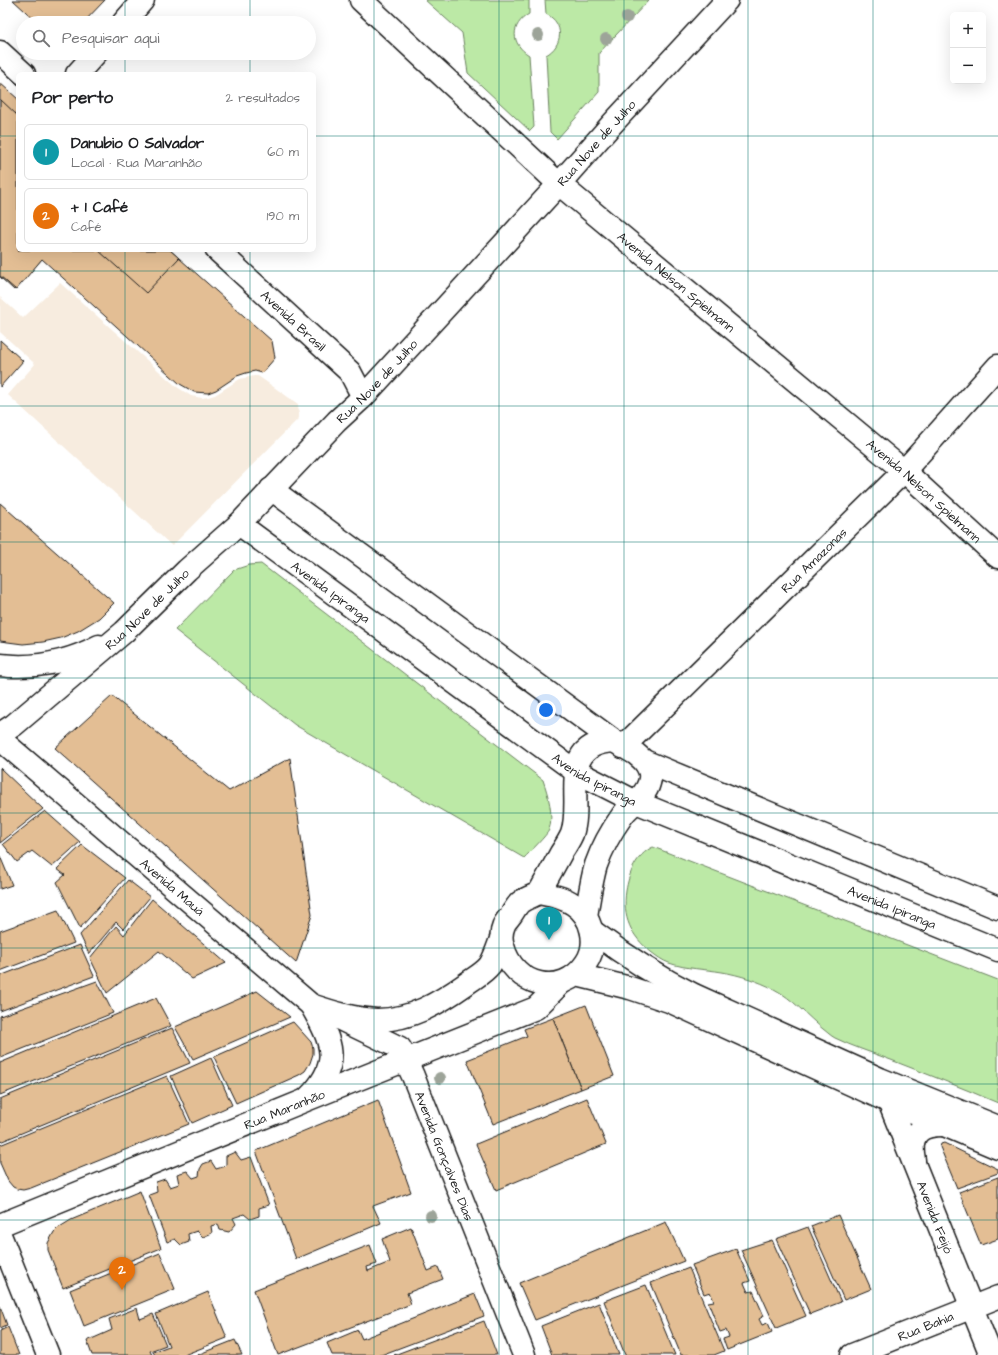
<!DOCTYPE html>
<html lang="pt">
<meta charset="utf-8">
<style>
:root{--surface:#fff;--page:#f2f2f2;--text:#202124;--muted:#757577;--line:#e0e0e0;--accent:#ea580c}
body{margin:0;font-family:"Architects Daughter",sans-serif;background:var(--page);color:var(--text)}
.controls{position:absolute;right:12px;top:12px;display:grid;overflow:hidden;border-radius:6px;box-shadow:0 4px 16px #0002}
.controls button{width:36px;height:36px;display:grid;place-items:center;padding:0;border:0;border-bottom:1px solid var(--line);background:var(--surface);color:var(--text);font:20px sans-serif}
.you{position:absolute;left:546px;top:710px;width:14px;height:14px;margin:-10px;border:3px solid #fff;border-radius:50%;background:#1a73e8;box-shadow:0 0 0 6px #1a73e833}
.badge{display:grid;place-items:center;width:26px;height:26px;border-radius:50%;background:var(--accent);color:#fff;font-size:13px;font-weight:700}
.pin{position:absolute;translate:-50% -33px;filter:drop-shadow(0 1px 2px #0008)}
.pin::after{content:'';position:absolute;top:21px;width:14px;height:12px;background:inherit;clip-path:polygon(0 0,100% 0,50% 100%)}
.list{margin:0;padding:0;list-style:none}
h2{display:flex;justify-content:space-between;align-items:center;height:52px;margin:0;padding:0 16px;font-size:17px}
h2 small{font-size:13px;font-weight:400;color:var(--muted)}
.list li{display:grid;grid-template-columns:26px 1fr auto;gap:12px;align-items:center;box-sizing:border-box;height:56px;margin:0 8px 8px;padding:0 8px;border:1px solid var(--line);border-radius:6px}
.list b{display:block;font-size:15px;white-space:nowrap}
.list p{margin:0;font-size:13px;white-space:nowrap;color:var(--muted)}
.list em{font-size:13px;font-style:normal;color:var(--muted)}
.icon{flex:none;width:22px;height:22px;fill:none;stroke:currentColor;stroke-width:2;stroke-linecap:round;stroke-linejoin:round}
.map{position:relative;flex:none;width:998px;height:1355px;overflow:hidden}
.search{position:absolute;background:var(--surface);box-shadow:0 4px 16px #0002;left:16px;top:16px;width:300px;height:44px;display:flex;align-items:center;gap:10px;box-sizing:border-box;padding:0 14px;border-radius:22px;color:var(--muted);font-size:15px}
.panel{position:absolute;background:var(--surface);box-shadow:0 4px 16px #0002;left:16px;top:72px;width:300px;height:180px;border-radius:6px}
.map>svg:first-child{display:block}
.built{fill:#f7ecdf}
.green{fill:#bce9a6;stroke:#6c8261}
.building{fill:#e3be94;stroke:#1c1c1c}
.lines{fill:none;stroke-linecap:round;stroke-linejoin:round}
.minor-casing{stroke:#1c1c1c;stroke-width:25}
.major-casing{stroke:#1c1c1c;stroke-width:25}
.minor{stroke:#fff;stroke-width:22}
.major{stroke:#fff;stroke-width:22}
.tree{fill:#9da499}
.grid{fill:none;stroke:#0f766e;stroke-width:1;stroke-opacity:0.55}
.labels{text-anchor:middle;stroke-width:3;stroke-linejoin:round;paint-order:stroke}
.street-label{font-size:13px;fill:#1c1c1c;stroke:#fff}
</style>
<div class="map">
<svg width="998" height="1355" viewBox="0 0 998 1355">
<rect width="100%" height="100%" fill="#fff"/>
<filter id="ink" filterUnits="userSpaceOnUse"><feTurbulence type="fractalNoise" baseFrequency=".025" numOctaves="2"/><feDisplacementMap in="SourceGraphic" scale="8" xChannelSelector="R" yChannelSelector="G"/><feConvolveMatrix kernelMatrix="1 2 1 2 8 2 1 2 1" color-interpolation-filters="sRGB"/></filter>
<g filter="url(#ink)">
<path class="built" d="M60 283 177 387 191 396 202 398 208 397 215 395 240 379 254 376H258L298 404 299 418 172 546 8 395 35 364 0 332V297L23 318Z"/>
<g class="green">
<path d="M425 0H529V14C510 25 511 44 529 55L534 127 530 131 468 73 462 33Z"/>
<path d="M545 0H649L599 53V92L557 139 550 132 546 55C563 46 565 23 546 14Z"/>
<path d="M261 564 543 780C548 795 554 814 549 830 547 835 529 853 524 858L295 725 175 630 234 570 249 565Z"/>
<path d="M653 847 998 980V1103C963 1088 927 1074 891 1060 873 1053 853 1047 835 1038 831 1036 827 1032 823 1029 807 1016 793 999 774 989 758 981 740 975 722 972 705 969 686 969 669 963 663 961 656 956 651 952 631 936 622 917 626 891 629 873 636 855 653 847Z"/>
</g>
<g class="building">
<path d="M13 0H105L83 23H38Z"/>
<path d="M0 83 18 99V197L13 203 18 207V250H50L14 290 0 277Z"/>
<path d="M0 99 18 116V250H170L272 341 275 358 262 373 255 371 246 373 237 376 216 390 208 393 194 392 180 384 42 259 16 290 0 276Z"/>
<path d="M98 250H170L179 258 146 293Z"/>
<path d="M0 340 23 361 0 387Z"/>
<path d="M0 503 114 603 99 618 78 631 61 638 43 642 23 644 0 641Z"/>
<path d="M112 696 229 791 290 758 312 915 296 963 55 748Z"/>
<path d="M0 768 43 809 0 843Z"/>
<path d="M45 811 80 842 52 867 32 851 17 862 3 844Z"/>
<path d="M82 845 125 878 80 928 57 882 65 875 57 869Z"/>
<path d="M0 856 12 885 0 889Z"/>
<path d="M128 880 150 897 123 929 116 922 89 954 80 935Z"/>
<path d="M152 899 226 963 192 979 159 951 107 993 90 958 116 926 124 935Z"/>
<path d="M58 910 74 943 0 971V931Z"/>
<path d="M80 945 94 976 0 1011V976Z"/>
<path d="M97 981 113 1013 0 1058V1016Z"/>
<path d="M257 991 290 1017 193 1059 175 1027Z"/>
<path d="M156 998 171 1026 0 1095V1063Z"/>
<path d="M586 1005 614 1076 581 1089 553 1018Z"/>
<path d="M553 1018 581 1089 493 1124 467 1060 527 1036 524 1029Z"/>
<path d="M293 1022 311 1042 313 1048V1054L310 1063 305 1071 299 1075 236 1103 214 1057Z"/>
<path d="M172 1028 190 1063 0 1142V1099Z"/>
<path d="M211 1058 232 1105 192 1123 171 1076Z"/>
<path d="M167 1076 189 1124 31 1188 23 1190 17 1189 13 1187 8 1181 0 1163V1145Z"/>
<path d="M587 1098 606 1144 496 1190 476 1144Z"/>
<path d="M378 1100 411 1192 373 1206 381 1223 296 1259 256 1151Z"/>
<path d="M944 1143 998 1169V1173L957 1188 940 1147 941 1144Z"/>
<path d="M235 1152 241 1160 251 1157 269 1205 259 1208V1216L250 1219 244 1214 233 1218 236 1224 229 1232 220 1230 218 1224 211 1226 212 1233 203 1237 197 1231 188 1234 189 1242 181 1245 175 1239 167 1242 149 1195 157 1192 156 1182 165 1179 170 1187 179 1184 177 1174 187 1171 193 1178 199 1176 200 1169 203 1164 211 1161 216 1169 226 1166V1156Z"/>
<path d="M998 1177V1239L981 1245 959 1192Z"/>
<path d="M140 1191 161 1248 63 1288 48 1250V1243L54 1232 58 1228 71 1220Z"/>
<path d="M838 1215 871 1289 844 1300 811 1226Z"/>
<path d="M666 1222 684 1261 535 1320 519 1283Z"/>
<path d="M411 1227 428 1271 438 1267 443 1279 407 1293 411 1304 278 1355 254 1290 370 1245 377 1264 367 1267 368 1271 390 1262 382 1239Z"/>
<path d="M808 1227 841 1302 810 1314 776 1239Z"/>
<path d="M772 1240 806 1316 776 1328 741 1250Z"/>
<path d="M736 1249 750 1281 744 1283 748 1292 753 1291 764 1316 759 1319 762 1325 768 1323 772 1332 727 1350 723 1339 729 1337 726 1330 720 1332 708 1302 714 1301 710 1292 704 1294 692 1265Z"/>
<path d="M160 1253 175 1289 84 1326 70 1290Z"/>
<path d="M689 1268 724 1351 714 1355H681L651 1283Z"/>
<path d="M646 1285 675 1355H625L604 1301Z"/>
<path d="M208 1292 227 1338 184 1355H155L153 1352 169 1346 156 1314Z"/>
<path d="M475 1294 484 1316 381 1355H332L327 1343 358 1330 362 1339Z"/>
<path d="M599 1303 619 1355H552L541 1326Z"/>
<path d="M0 1306 7 1325 0 1328Z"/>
<path d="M137 1308 140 1319 153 1314 166 1345 150 1351 152 1355H92L87 1341 112 1330 109 1319Z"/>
<path d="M484 1321 497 1355H394Z"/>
<path d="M8 1327 19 1355H0V1331Z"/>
<path d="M235 1340 242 1355H197Z"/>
</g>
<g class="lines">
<defs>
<g id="minor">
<path id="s1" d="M361 0 559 184 904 471 998 557"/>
<path d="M123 23 143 0"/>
<path d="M0 52 24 74"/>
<path d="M77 74 96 53"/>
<path id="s2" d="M217 250 350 372 363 397"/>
<path id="s3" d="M623 747 904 471 998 366"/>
<path id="s4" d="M334 1016 400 1048 413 1076 524 1355"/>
<path id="s5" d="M884 1089 991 1355"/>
<path d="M914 1160C909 1134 919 1125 943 1125"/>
<path d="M0 1235 48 1355"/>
<path id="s6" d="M852 1355 998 1297"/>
</g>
<g id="major">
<path d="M271 489 614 741 636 754 644 761 998 908"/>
<path id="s7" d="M239 524 575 771 636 802 998 950"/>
<path d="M0 665C34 669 69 662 99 646"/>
<path id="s8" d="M0 734 14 725 124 632 187 570 239 524 337 421 363 397 559 184 612 124 727 0"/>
<path id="s9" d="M0 739 311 1005C332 1012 354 1019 377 1020 411 1020 439 1003 466 984 474 978 484 973 490 965 495 957 498 947 501 939"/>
<path d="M539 893C550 895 563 897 573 904 592 916 599 944 586 963 562 999 513 986 503 946 501 940 501 932 504 925 505 922 509 918 511 915 514 911 517 904 522 901 527 898 533 896 539 893Z"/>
<path d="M539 893C546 880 554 866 561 853 565 847 569 841 572 834 584 799 556 744 614 741"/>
<path d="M586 916C589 899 591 882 596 865 602 848 612 830 622 816 630 804 645 798 649 783 652 774 649 768 644 761"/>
<path d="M592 931C624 955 658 977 694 995L880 1079 998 1127"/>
<path d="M577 975 630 988 669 1001 890 1102 998 1148"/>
<path d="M308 1098C343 1064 332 1042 311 1005"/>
<path id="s10" d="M0 1225 306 1100 536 1008 561 983"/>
</g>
</defs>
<use href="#minor" class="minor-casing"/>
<use href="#major" class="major-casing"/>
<use href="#minor" class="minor"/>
<use href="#major" class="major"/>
</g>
<g class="tree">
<circle cx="627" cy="17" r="6"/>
<circle cx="538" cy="35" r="6"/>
<circle cx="606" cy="39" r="6"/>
<circle cx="440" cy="1078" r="6"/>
<circle cx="431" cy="1216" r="6"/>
</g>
</g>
<path class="grid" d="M125 0V23M250 0V23M374 0V1355M499 0V1355M624 0V1355M748 0V1355M873 0V1355M125 53V74M250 53V74M0 136H18M314 136H998M125 250V1355M250 250V1355M0 271H998M0 406H998M0 542H998M0 678H998M0 813H998M0 948H998M0 1084H998M0 1220H998"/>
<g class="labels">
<g class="street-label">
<text dy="5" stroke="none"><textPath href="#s8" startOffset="841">Rua Nove de Julho</textPath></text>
<text dy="5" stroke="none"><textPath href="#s1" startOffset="423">Avenida Nelson Spielmann</textPath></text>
<text dy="5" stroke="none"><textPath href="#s2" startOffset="104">Avenida Brasil</textPath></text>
<text dy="5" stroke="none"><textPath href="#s8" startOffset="517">Rua Nove de Julho</textPath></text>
<text dy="5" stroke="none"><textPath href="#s1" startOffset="747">Avenida Nelson Spielmann</textPath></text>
<text dy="5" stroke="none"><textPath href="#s3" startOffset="267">Rua Amazonas</textPath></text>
<text dy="5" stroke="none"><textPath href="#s7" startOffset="114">Avenida Ipiranga</textPath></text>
<text dy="5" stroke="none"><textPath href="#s8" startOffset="193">Rua Nove de Julho</textPath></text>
<text dy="5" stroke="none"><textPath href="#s7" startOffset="438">Avenida Ipiranga</textPath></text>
<text dy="5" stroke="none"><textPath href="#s9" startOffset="227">Avenida Mauá</textPath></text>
<text dy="5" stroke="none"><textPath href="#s7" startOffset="762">Avenida Ipiranga</textPath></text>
<text dy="5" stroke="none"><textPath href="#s10" startOffset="307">Rua Maranhão</textPath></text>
<text dy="5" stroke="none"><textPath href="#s4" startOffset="190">Avenida Gonçalves Dias</textPath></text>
<text dy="5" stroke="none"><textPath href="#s5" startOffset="138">Avenida Feijó</textPath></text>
<text dy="5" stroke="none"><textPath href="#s6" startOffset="79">Rua Bahia</textPath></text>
</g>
</g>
</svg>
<div class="controls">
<button>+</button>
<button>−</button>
</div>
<div class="you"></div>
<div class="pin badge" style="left:549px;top:940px;background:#0f9aa8">1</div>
<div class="pin badge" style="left:122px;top:1290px;background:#e8710a">2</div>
<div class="search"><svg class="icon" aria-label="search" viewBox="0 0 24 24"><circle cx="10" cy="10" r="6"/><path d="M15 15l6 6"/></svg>Pesquisar aqui</div>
<section class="panel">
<h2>Por perto<small>2 resultados</small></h2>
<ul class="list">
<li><span class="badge" style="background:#0f9aa8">1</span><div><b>Danubio O Salvador</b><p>Local · Rua Maranhão</p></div><em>60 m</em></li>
<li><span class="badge" style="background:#e8710a">2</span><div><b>+ 1 Café</b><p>Café</p></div><em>190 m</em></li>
</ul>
</section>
</div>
